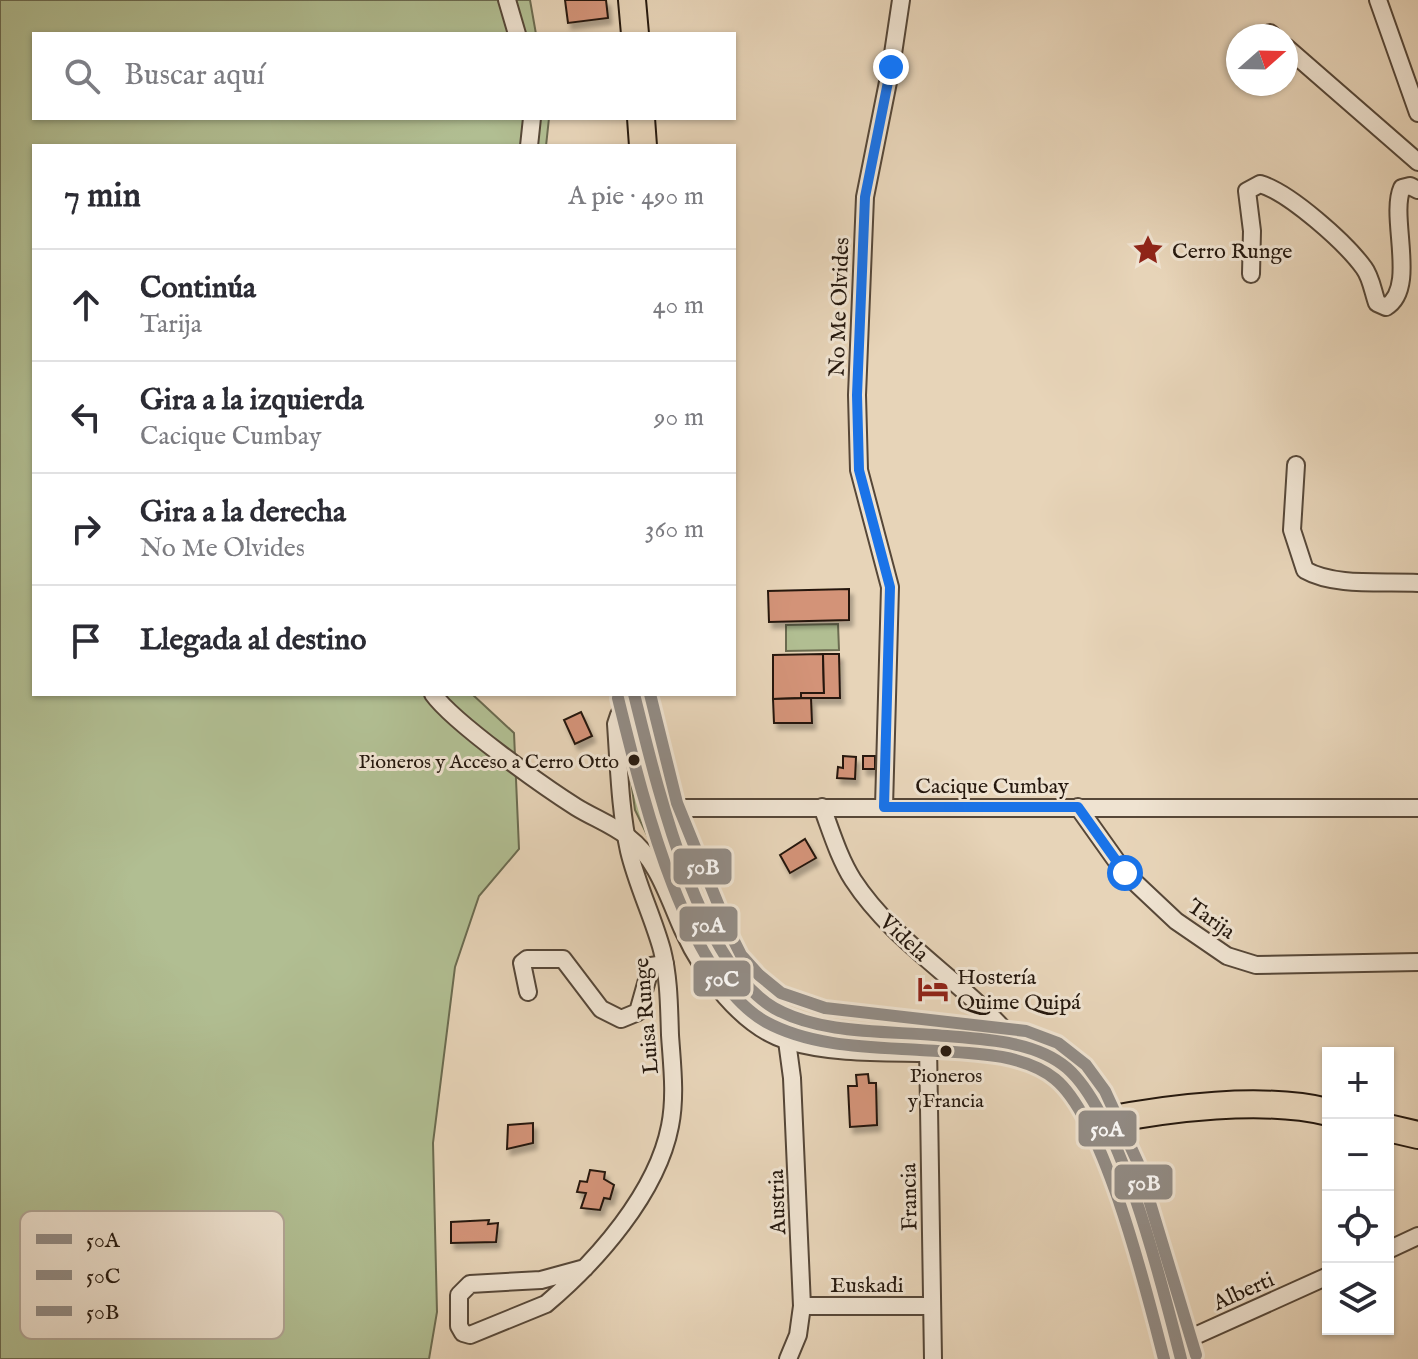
<!DOCTYPE html>
<html lang="es">
<meta charset="utf-8">
<style>
:root{--surface:#fff;--page:#f7f7f7;--text:#2b2b33;--muted:#7c7c81;--line:#e1e1e2}
body{margin:0;font-family:"IM FELL English",serif;background:var(--page);color:var(--text)}
.controls{position:absolute;right:24px;bottom:24px;display:grid;overflow:hidden;border-radius:0px;box-shadow:0 2px 6px #0004}
.controls button{width:72px;height:72px;display:grid;place-items:center;padding:0;border:0;border-bottom:2px solid var(--line);background:var(--surface);color:var(--text);font:40px sans-serif}
.compass{position:absolute;left:1226px;top:24px;width:72px;height:72px;border-radius:50%;background:var(--surface);box-shadow:0 2px 6px #0004;rotate:70deg}
.stop{position:absolute;width:24px;height:24px;margin:-18px;border:6px solid #1a73e8;border-radius:50%;background:#fff}
.stop.end{background:#1a73e8;border-color:#fff;box-shadow:0 2px 8px #0008}
.list{margin:0;padding:0;list-style:none}
h2{display:flex;justify-content:space-between;align-items:center;height:104px;margin:0;padding:0 32px;font-size:34px}
h2 small{font-size:26px;font-weight:400;color:var(--muted)}
.list li{display:grid;grid-template-columns:52px 1fr auto;gap:24px;align-items:center;box-sizing:border-box;height:112px;padding:0 32px;border-top:2px solid var(--line)}
.list b{display:block;font-size:30px;white-space:nowrap}
.list p{margin:0;font-size:26px;white-space:nowrap;color:var(--muted)}
.list em{font-size:26px;font-style:normal;color:var(--muted)}
.icon{flex:none;width:44px;height:44px;fill:none;stroke:currentColor;stroke-width:2;stroke-linecap:round;stroke-linejoin:round}
.map{position:relative;flex:none;width:1418px;height:1359px;overflow:hidden}
.search{position:absolute;background:var(--surface);box-shadow:0 2px 6px #0004;left:32px;top:32px;width:704px;height:88px;display:flex;align-items:center;gap:20px;box-sizing:border-box;padding:0 28px;border-radius:0px;color:var(--muted);font-size:30px}
.panel{position:absolute;background:var(--surface);box-shadow:0 2px 6px #0004;left:32px;top:144px;width:704px;height:552px;border-radius:0px}
.map>svg:first-child{display:block}
.green{fill:#b1be92;stroke:#6b6b50;stroke-width:2}
.building{fill:#d39378;stroke:#25180e;stroke-width:2;filter:url(#shadow)}
.lines{fill:none;stroke-linecap:round;stroke-linejoin:round}
.street-casing{stroke:#564738;stroke-width:20}
.primary-casing{stroke:#25180e;stroke-width:30}
.street{stroke:#efe3d1;stroke-width:16}
.primary{stroke:#e7d4b8;stroke-width:26}
.bus-1-casing{stroke:#efe3d1;stroke-width:18}
.bus-2-casing{stroke:#efe3d1;stroke-width:18}
.bus-3-casing{stroke:#efe3d1;stroke-width:18}
.bus-1{stroke:#928c86;stroke-width:12}
.bus-2{stroke:#928c86;stroke-width:12}
.bus-3{stroke:#928c86;stroke-width:12}
.route{stroke:#1a73e8;stroke-width:10}
.bus-dot{fill:#25180e;stroke:#efe3d1;stroke-width:3}
.labels{text-anchor:middle;stroke-width:6;stroke-linejoin:round;paint-order:stroke}
.bus-label{font-size:20px;fill:#25180e;stroke:#efe3d1;text-anchor:end}
.poi-label{font-size:22px;fill:#25180e;stroke:#efe3d1;text-anchor:start}
.street-label{font-size:22px;fill:#25180e;stroke:#efe3d1}
.key{fill:#efe3d1;stroke:#b2a696;stroke-width:2}
.key-label{font-size:22px;fill:#25180e}
.line-badge{stroke:#efe3d1;stroke-width:3}
.badge-label{font-size:22px;text-anchor:middle;font-weight:bold;fill:#fff}
</style>
<div class="map">
<svg width="1418" height="1359" viewBox="0 0 1418 1359">
<defs>
<filter id="shadow"><feDropShadow dx="3.5" dy="6" stdDeviation="2" flood-color="#0004"/></filter>
</defs>
<rect width="100%" height="100%" fill="#e7d4b8"/>
<filter id="stains"><feTurbulence type="fractalNoise" baseFrequency=".0025" numOctaves="4"/><feColorMatrix values="0 0 0 0 .2 0 0 0 0 .09 0 0 0 0 .02 0 0 0 .5 -.17"/></filter>
<radialGradient id="worn" r=".72"><stop offset=".6" stop-color="#630" stop-opacity="0"/><stop offset="1" stop-color="#630" stop-opacity=".3"/></radialGradient>
<g class="green">
<path d="M0 0H530L536 34H34V118H549L546 146H34V694H472L514 733 519 849 479 896 455 967 433 1143 437 1312 429 1359H0Z"/>
<path d="M838 624 839 650 786 651V625Z"/>
<path d="M623 722 630 723 759 1007 919 1043 847 1045 804 1039 747 1006 714 974 635 810Z"/>
</g>
<g class="building">
<path d="M565 0H606L608 18 568 23Z"/>
<path d="M849 589V620L769 622 768 591Z"/>
<path d="M823 654 824 693H801V698L773 699V655Z"/>
<path d="M823 654H839L840 698H801V693H824Z"/>
<path d="M811 698 812 723H774L773 699Z"/>
<path d="M581 712 592 736 575 744 564 720Z"/>
<path d="M843 756 856 757 855 779 837 778 838 767 843 768Z"/>
<rect x="863" y="756" width="12" height="13"/>
<path d="M805 839 816 858 790 873 780 855Z"/>
<path d="M868 1074 869 1083H876L877 1125 850 1127 848 1086H857L856 1075Z"/>
<path d="M533 1123V1143L507 1149 508 1125Z"/>
<path d="M590 1170 605 1172 604 1179 614 1185 610 1199 604 1198 600 1210 581 1208 586 1193 577 1192 580 1181 587 1182Z"/>
<path d="M489 1220 488 1224 498 1223 496 1242 451 1243V1222Z"/>
</g>
<g class="lines">
<defs>
<g id="street">
<path d="M507 0 517 34"/>
<path d="M1378 0 1418 113"/>
<path d="M1270 33 1273 36"/>
<path d="M1286 47 1418 162"/>
<path d="M529 146 532 118"/>
<path d="M1251 274 1252 231 1247 191 1260 184C1289 192 1346 243 1364 268 1371 277 1373 292 1377 303L1386 307C1418 288 1389 217 1402 188L1410 186 1418 190"/>
<path d="M1296 465 1292 530 1305 570C1335 587 1383 581 1418 583"/>
<path d="M433 694C454 723 543 786 576 807 592 817 613 825 628 837 658 860 668 897 683 930 702 972 742 1028 789 1041 833 1054 883 1052 928 1053"/>
<path d="M822 807C831 831 839 858 853 880 896 946 969 984 1017 1045"/>
<path d="M884 807 890 587 859 470 857 395 865 197 891 67 901 0"/>
<path d="M1078 807 1125 873 1176 921 1227 956 1256 965 1418 962"/>
<path d="M662 808H1418"/>
<path d="M528 992 522 963 527 959H563L601 1009 621 1019 638 1012 651 966 665 964"/>
<path d="M787 1041 792 1078 802 1306 798 1335 788 1359"/>
<path d="M928 1045 933 1359"/>
<path d="M1388 1250 1418 1236"/>
<path d="M585 1268 541 1280 470 1284 459 1295V1326L463 1333 470 1335 546 1304C597 1261 657 1193 670 1126 676 1096 672 1065 670 1035 669 1006 669 978 662 950 653 917 637 885 629 851 620 810 619 766 616 724L619 715 636 703"/>
<path d="M802 1306H932"/>
<path d="M1177 1344 1328 1276"/>
</g>
<g id="primary">
<path d="M632 0 635 34"/>
<path d="M641 118 643 146"/>
<path d="M634 694 662 808 714 938 728 964 748 987 773 1007 797 1018C863 1036 935 1031 1003 1043 1028 1047 1056 1055 1074 1075 1120 1125 1163 1289 1181 1359"/>
<path d="M1103 1121C1168 1108 1263 1096 1328 1112"/>
<path d="M1388 1128 1418 1135"/>
</g>
</defs>
<use href="#street" class="street-casing"/>
<use href="#primary" class="primary-casing"/>
<use href="#street" class="street"/>
<use href="#primary" class="primary"/>
<defs>
<path id="bus-1" d="M634 694C655 778 697 963 774 1008 820 1034 883 1031 934 1035 977 1039 1033 1039 1067 1068 1121 1115 1163 1288 1181 1359"/>
<path id="bus-2" d="M618 698C640 786 683 975 766 1022 812 1047 870 1047 920 1050 962 1053 1021 1051 1055 1079 1105 1120 1147 1293 1164 1359"/>
<path id="bus-3" d="M650 694 677 803 729 931 741 955 759 975 781 993 825 1008 1026 1031 1058 1043 1086 1065 1105 1091 1138 1163 1196 1355"/>
</defs>
<use href="#bus-1" class="bus-1-casing"/>
<use href="#bus-2" class="bus-2-casing"/>
<use href="#bus-3" class="bus-3-casing"/>
<use href="#bus-1" class="bus-1"/>
<use href="#bus-2" class="bus-2"/>
<use href="#bus-3" class="bus-3"/>
</g>
<g class="lines">
<path class="route" d="M891 67 865 197 857 395 859 470 890 587 884 807H1078L1125 873"/>
</g>
<defs>
<symbol id="sight-bare" viewBox="-9 -9 18 18"><path d="M0-6L1.8-2.2L6-1.7L2.9 1.2L3.7 5.4L0 3.3L-3.7 5.4L-2.9 1.2L-6-1.7L-1.8-2.2Z" fill="#8f2418" stroke="#efe3d1" stroke-width="2.5" paint-order="stroke"/></symbol>
<symbol id="hotel-bare" viewBox="-9 -9 18 18"><path d="M-6-4.5h1.5V1H6V5H4.5V3h-9V5H-6ZM-4 0a1.8 1.8 0 1 1 3.6 0ZM.5 0V-2.5h3Q6-2.5 6 0Z" fill="#8f2418" stroke="#efe3d1" stroke-width="2.5" paint-order="stroke"/></symbol>
</defs>
<g fill-rule="evenodd">
<use href="#sight-bare" x="1126" y="228" width="44" height="44"/>
<use href="#hotel-bare" x="911" y="967" width="44" height="44"/>
</g>
<g class="bus-dot">
<circle cx="634" cy="760" r="7"/>
<circle cx="946" cy="1051" r="7"/>
</g>
<g class="labels">
<g class="bus-label">
<text x="619" y="768">Pioneros y Acceso a Cerro Otto</text>
<text x="946" y="1082" text-anchor="middle">Pioneros<tspan x="946" dy="25">y Francia</tspan></text>
</g>
<g class="poi-label">
<text x="1172" y="258">Cerro Runge</text>
<text x="957" y="984">Hostería<tspan x="957" dy="25">Quime Quipá</tspan></text>
</g>
<g class="street-label">
<text transform="translate(838 307) rotate(-88)" y="8">No Me Olvides</text>
<text x="992" y="793">Cacique Cumbay</text>
<text transform="translate(1212 918) rotate(35)" y="8">Tarija</text>
<text transform="translate(905 937) rotate(43)" y="8">Videla</text>
<text transform="translate(645 1016) rotate(-95)" y="8">Luisa Runge</text>
<text transform="translate(908 1197) rotate(-91)" y="8">Francia</text>
<text transform="translate(776 1202) rotate(-92)" y="8">Austria</text>
<text x="867" y="1292">Euskadi</text>
<text transform="translate(1243 1290) rotate(-24)" y="8">Alberti</text>
</g>
</g>
<rect x="20" y="1211" width="264" height="128" rx="12" class="key"/>
<rect x="36" y="1234" width="36" height="10" fill="#928c86"/>
<rect x="36" y="1270" width="36" height="10" fill="#928c86"/>
<rect x="36" y="1306" width="36" height="10" fill="#928c86"/>
<g class="key-label">
<text x="86" y="1247">50A</text>
<text x="86" y="1283">50C</text>
<text x="86" y="1319">50B</text>
</g>
<g class="line-badge">
<rect x="672" y="847" width="61" height="39" rx="8" fill="#928c86"/>
<rect x="678" y="905" width="61" height="38" rx="8" fill="#928c86"/>
<rect x="692" y="959" width="60" height="39" rx="8" fill="#928c86"/>
<rect x="1077" y="1109" width="61" height="39" rx="8" fill="#928c86"/>
<rect x="1113" y="1163" width="61" height="38" rx="8" fill="#928c86"/>
</g>
<g class="badge-label">
<text x="703" y="874">50B</text>
<text x="708" y="932">50A</text>
<text x="722" y="986">50C</text>
<text x="1107" y="1136">50A</text>
<text x="1144" y="1190">50B</text>
</g>
<rect width="100%" height="100%" filter="url(#stains)"/>
<rect width="100%" height="100%" fill="url(#worn)"/>
</svg>
<div class="controls">
<button>+</button>
<button>−</button>
<button><svg class="icon" aria-label="locate" viewBox="0 0 24 24"><circle cx="12" cy="12" r="6"/><path d="M12 2v4M12 18v4M2 12h4M18 12h4"/></svg></button>
<button><svg class="icon" aria-label="layers" viewBox="0 0 24 24"><path d="M12 4l9 5-9 5-9-5zM3 14l9 5 9-5"/></svg></button>
</div>
<svg class="compass" viewBox="-18 -18 36 36"><path d="M0-13l5 13h-10z" fill="#e53935"/><path d="M0 13l5-13h-10z" fill="#7c7c81"/></svg>
<div class="stop" style="left:1125px;top:873px"></div>
<div class="stop end" style="left:891px;top:67px"></div>
<div class="search"><svg class="icon" aria-label="search" viewBox="0 0 24 24"><circle cx="10" cy="10" r="6"/><path d="M15 15l6 6"/></svg>Buscar aquí</div>
<section class="panel">
<h2>7 min<small>A pie · 490 m</small></h2>
<ul class="list">
<li><svg class="icon" aria-label="ahead" viewBox="0 0 24 24"><path d="M12 20V5M6 11l6-6 6 6"/></svg><div><b>Continúa</b><p>Tarija</p></div><em>40 m</em></li>
<li><svg class="icon" aria-label="left" viewBox="0 0 24 24"><path d="M17 20v-9H6M10 6l-5 5 5 5"/></svg><div><b>Gira a la izquierda</b><p>Cacique Cumbay</p></div><em>90 m</em></li>
<li><svg class="icon" aria-label="right" viewBox="0 0 24 24"><path d="M7 20v-9h11M14 6l5 5-5 5"/></svg><div><b>Gira a la derecha</b><p>No Me Olvides</p></div><em>360 m</em></li>
<li><svg class="icon" aria-label="arrive" viewBox="0 0 24 24"><path d="M6 21V4h12l-3 4 3 4H6"/></svg><div><b>Llegada al destino</b></div></li>
</ul>
</section>
</div>
